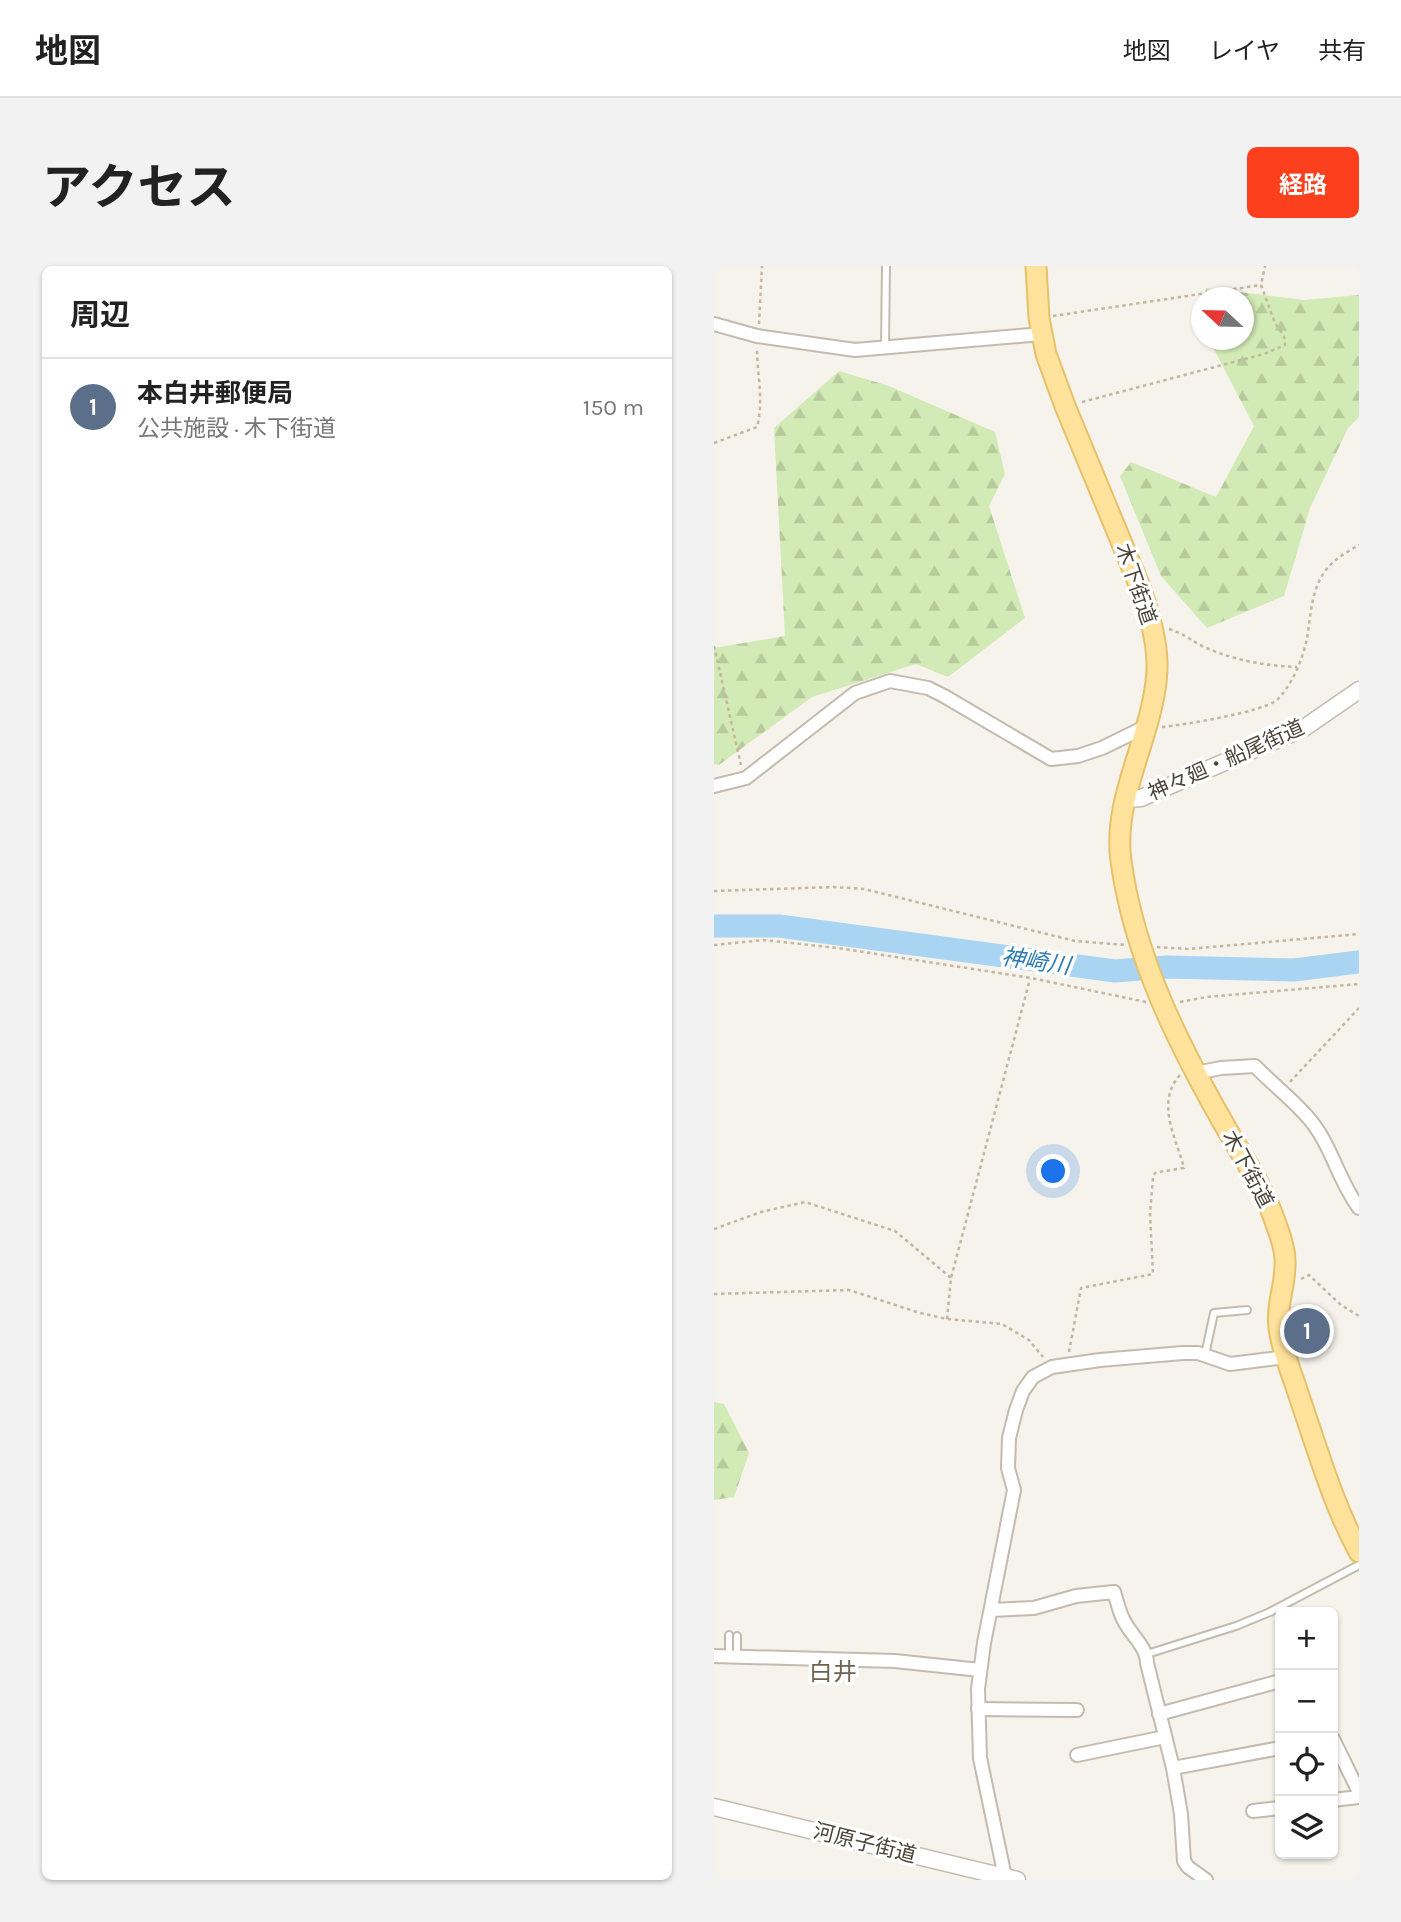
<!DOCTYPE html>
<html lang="ja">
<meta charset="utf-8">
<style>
:root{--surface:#fff;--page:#f2f2f2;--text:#222;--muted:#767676;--line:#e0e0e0;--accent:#fc3f1d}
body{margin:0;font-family:Karla,"Noto Sans JP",sans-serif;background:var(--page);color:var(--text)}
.controls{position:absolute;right:21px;bottom:21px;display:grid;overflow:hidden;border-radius:10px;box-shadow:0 2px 5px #0004}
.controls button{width:63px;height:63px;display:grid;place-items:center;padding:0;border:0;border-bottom:2px solid var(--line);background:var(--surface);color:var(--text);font:35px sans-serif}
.compass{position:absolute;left:477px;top:21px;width:63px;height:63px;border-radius:50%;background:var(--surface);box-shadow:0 2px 5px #0004;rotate:292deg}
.you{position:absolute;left:340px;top:906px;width:24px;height:24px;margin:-18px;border:5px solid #fff;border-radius:50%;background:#1a73e8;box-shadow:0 0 0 10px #1a73e833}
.badge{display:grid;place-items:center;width:46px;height:46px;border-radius:50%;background:var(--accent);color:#fff;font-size:23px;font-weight:700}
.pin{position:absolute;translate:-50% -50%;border:4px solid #fff;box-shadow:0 2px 7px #0006}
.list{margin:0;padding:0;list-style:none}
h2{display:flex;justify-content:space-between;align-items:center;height:91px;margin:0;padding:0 28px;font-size:30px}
h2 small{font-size:23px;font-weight:400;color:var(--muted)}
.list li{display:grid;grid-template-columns:46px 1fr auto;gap:21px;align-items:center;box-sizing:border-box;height:98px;padding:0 28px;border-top:2px solid var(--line)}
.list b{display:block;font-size:26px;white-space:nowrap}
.list p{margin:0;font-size:23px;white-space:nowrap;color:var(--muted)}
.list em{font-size:23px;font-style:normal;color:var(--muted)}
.icon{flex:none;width:38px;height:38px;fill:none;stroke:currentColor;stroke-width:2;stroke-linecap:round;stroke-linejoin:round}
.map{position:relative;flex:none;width:645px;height:1614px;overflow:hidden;border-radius:10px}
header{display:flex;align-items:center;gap:42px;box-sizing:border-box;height:98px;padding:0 35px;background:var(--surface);border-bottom:2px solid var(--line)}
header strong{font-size:33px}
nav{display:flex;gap:38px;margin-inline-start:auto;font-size:24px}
.intro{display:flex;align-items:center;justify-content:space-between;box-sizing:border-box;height:168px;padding:0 42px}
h1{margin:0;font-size:49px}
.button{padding:18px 32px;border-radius:10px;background:var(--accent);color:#fff;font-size:24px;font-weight:700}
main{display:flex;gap:42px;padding:0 42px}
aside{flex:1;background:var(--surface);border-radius:10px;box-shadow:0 2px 5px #0004}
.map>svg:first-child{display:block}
.forest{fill:url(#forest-firs)}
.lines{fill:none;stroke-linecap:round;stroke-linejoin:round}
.river{stroke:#a9d4f2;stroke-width:23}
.service-casing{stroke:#c2bbae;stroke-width:10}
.minor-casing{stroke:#c2bbae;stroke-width:16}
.tertiary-casing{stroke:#c2bbae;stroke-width:19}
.primary-casing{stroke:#e6c16a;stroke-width:23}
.path{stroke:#c4b79f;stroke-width:2.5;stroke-dasharray:3.5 3.5;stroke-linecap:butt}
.service{stroke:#fff;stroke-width:6}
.minor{stroke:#fff;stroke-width:12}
.tertiary{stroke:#fff;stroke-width:16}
.primary{stroke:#ffe39c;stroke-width:19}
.labels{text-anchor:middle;stroke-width:7;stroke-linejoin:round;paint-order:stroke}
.street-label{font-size:21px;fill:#4b4439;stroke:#fff}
.water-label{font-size:23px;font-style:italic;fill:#2e7ab2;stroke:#fff}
.quarter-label{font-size:24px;fill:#6e6250;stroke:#fff}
</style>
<header>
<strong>地図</strong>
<nav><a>地図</a><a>レイヤ</a><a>共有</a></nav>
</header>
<div class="intro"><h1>アクセス</h1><a class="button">経路</a></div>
<main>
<aside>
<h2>周辺<small></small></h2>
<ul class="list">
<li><span class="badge" style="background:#5c6f8a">1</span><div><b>本白井郵便局</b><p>公共施設 · 木下街道</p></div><em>150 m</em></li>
</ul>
</aside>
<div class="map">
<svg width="645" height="1614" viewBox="0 0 645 1614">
<defs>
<pattern id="forest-firs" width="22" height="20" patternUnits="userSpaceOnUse" patternTransform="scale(1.75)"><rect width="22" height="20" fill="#d2eab5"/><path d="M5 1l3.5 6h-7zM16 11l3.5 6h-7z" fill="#b6ca9c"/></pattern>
</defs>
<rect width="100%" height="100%" fill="#f6f3ec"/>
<g class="forest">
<path d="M492 22 590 34 645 29V151L634 162 596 242 570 330 493 362 447 310 406 210 417 196 502 231 540 160 495 74H530V32L491 31Z"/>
<path d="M125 105 175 120 281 166 291 208 275 240 311 352 234 411 202 398 98 431 5 499 0 498V382L71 370 60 162Z"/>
<path d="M0 1136 10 1138 35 1187 20 1231 0 1234Z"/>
</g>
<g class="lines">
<path class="river" d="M0 660H65L401 705 453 701 580 704 645 696"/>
<defs>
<g id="service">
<path d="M171 82 172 0"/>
<path d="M491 1089 500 1047 533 1044"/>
<path d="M433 1388 522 1360 556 1346 645 1299"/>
<path d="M15 1390V1369"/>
<path d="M23 1391V1370"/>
</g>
<g id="minor">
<path d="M0 58 43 70 141 84 328 68"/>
<path d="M0 520 32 512 141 427 176 415 214 422 230 430 337 493 364 490 388 482 431 461"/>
<path d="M482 807 507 802 541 800C559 819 581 835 597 855 618 881 625 916 645 942"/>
<path d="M277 1344 320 1342 362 1330 400 1326C403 1335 405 1345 409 1353 416 1368 433 1381 433 1397L459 1502 467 1548 470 1595 474 1601 492 1614"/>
<path d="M0 1390 181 1395 266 1404"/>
<path d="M264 1443 363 1444"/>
<path d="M445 1448 566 1415"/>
<path d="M619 1473 645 1526"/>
<path d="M363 1489 451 1471"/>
<path d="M459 1502 566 1482"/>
<path d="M619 1534 645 1531"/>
<path d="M539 1545 566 1542"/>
<path d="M291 1611 266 1492 264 1423 270 1377 300 1224 294 1202 295 1172 302 1144 309 1125 319 1111 338 1101 386 1094 469 1087H484L516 1098 572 1091"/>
</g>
<g id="tertiary">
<path d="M412 533 427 532 590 462 645 424"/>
<path d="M0 1541 303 1614"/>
</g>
<path id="primary" d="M322 0 325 52 332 88 351 140 426 321C435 347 444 376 443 404 440 469 398 530 407 595 420 690 464 778 511 860 530 893 550 922 562 958 567 971 572 986 571 999 571 1021 562 1040 565 1062 568 1086 579 1110 586 1133 604 1185 619 1238 645 1286"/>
</defs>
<use href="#service" class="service-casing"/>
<use href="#minor" class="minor-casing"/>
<use href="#tertiary" class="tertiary-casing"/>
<use href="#primary" class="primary-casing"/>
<g class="path">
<path d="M339 50 547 19"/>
<path d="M45 58 48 0"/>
<path d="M368 136 550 88 571 79 570 70 561 57 547 19 551 0"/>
<path d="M0 177 43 161C50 135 43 108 43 82"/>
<path d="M455 363C469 367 478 375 490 381 519 394 552 400 583 401"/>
<path d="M0 380 27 499"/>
<path d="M448 461C469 459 549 446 563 434 578 419 589 393 593 372 597 349 597 325 611 305 620 293 633 286 645 279"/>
<path d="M0 625 120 621 150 623 361 675 412 679"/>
<path d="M0 679 50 674 124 682 317 712 432 736"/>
<path d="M443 681 474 683 645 668"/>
<path d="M466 736 492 731 645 718"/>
<path d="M576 816 645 742"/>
<path d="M0 963 47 946 91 936 181 965 237 1012"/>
<path d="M587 1013 595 1009 627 1039 645 1050"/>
<path d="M0 1028 135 1024 206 1047 233 1053 288 1058 315 1074 329 1091"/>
<path d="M233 1053 237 1012 316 713"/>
<path d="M355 1086 367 1022 439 1008 436 947 439 912 441 907 445 906 470 902C462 871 441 837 466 809"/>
</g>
<use href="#service" class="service"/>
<use href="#minor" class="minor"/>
<use href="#tertiary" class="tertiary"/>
<use href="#primary" class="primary"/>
</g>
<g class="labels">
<g class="street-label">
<text transform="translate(422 318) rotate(71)" y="7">木下街道</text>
<text transform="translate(512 494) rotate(-24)" y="7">神々廻・船尾街道</text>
<text transform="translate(534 903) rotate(62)" y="7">木下街道</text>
<text transform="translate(151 1577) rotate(14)" y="7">河原子街道</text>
</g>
<g class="water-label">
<text transform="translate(322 695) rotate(8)" y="8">神崎川</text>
</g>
<g class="quarter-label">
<text x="119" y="1414">白井</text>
</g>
</g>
</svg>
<div class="controls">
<button>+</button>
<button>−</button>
<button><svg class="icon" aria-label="locate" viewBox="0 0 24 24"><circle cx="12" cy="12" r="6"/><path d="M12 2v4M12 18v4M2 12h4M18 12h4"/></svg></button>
<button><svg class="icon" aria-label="layers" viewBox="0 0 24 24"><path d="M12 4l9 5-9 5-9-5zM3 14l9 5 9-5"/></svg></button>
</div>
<svg class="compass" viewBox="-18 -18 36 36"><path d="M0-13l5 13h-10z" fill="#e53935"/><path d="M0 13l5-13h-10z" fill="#767676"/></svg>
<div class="you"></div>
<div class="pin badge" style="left:593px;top:1065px;background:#5c6f8a">1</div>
</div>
</main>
